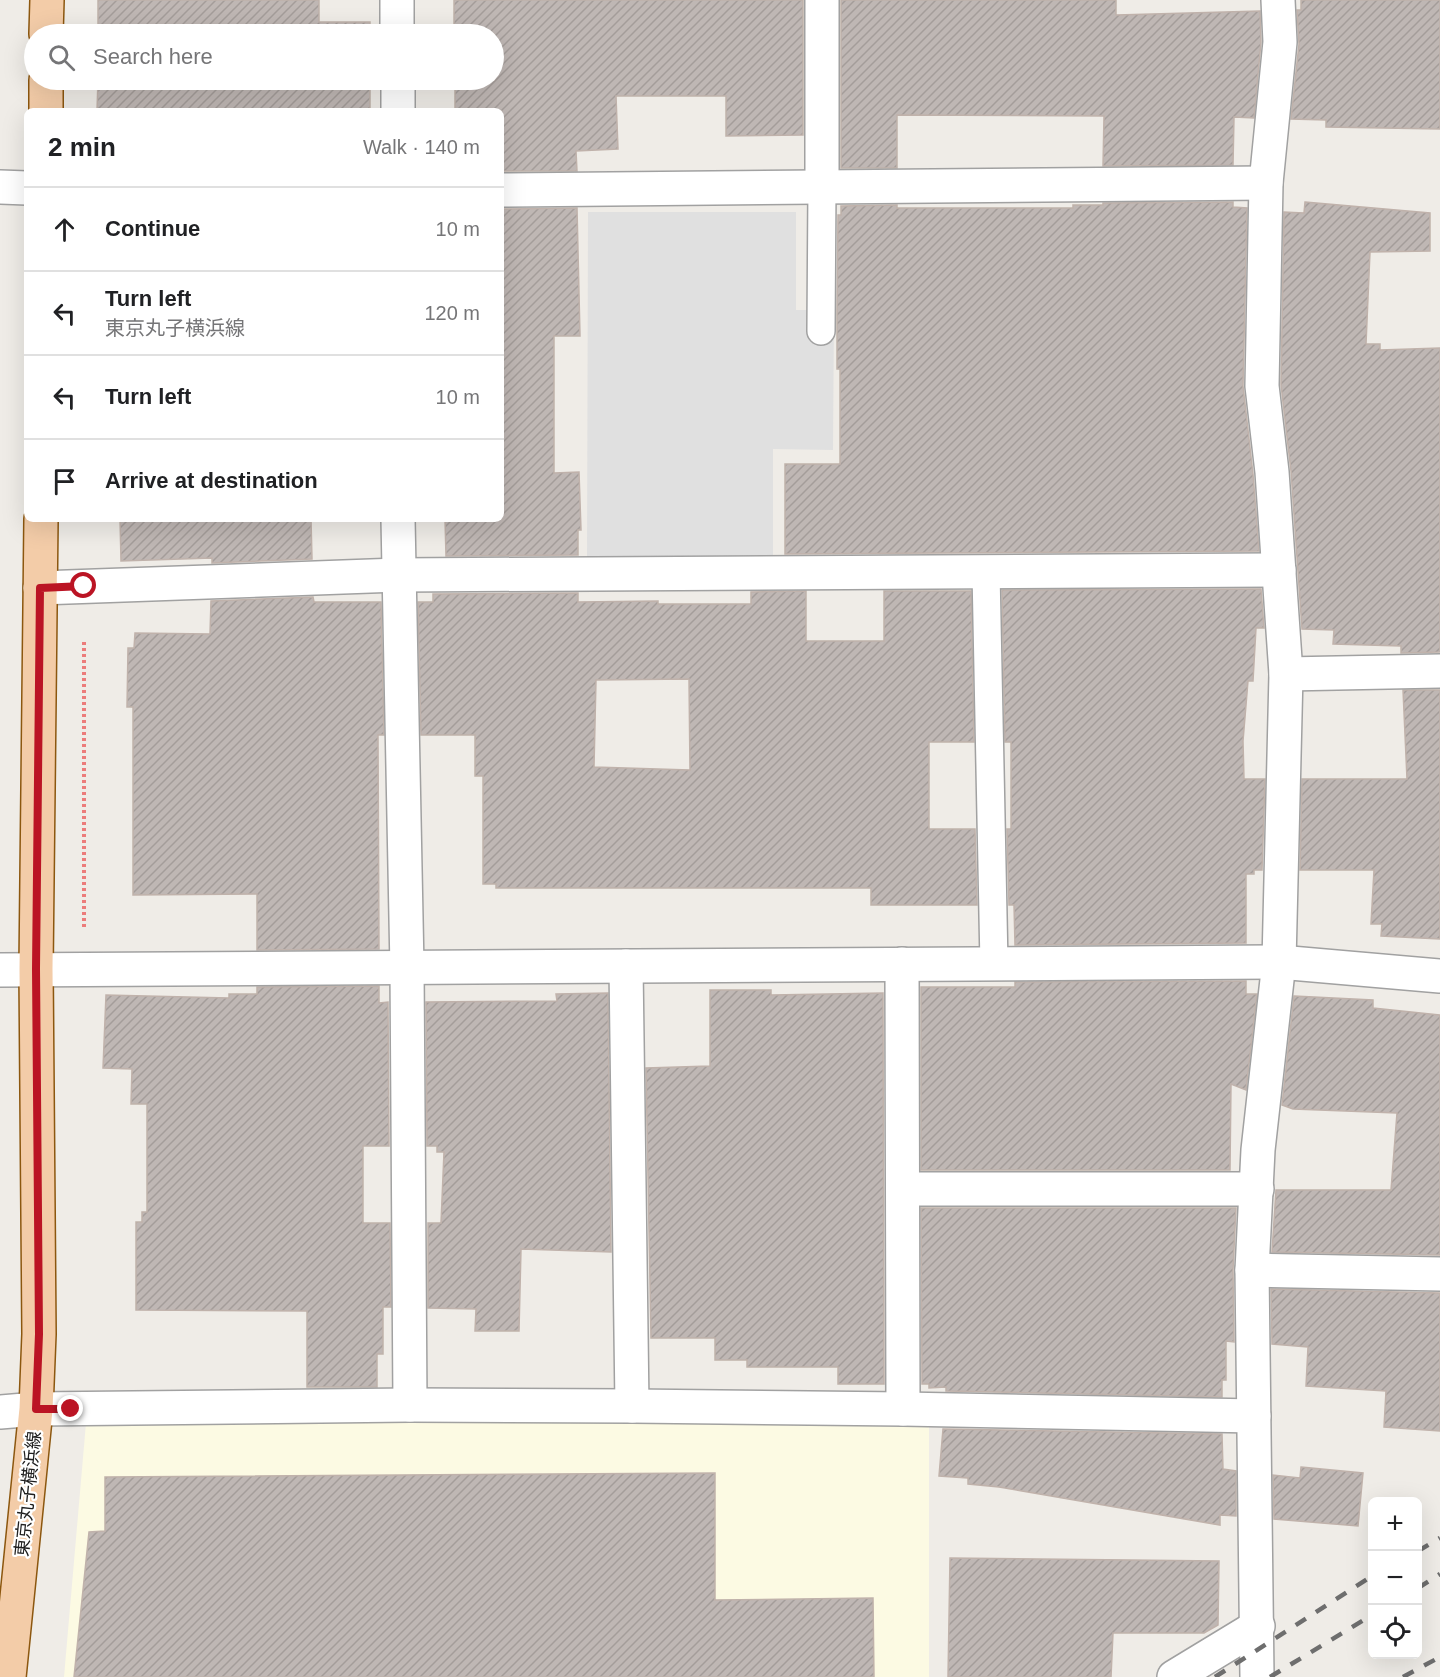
<!DOCTYPE html>
<meta charset="utf-8">
<style>
:root{--surface:#fff;--page:#f2f2f2;--text:#202124;--muted:#757577;--line:#e0e0e0}
body{margin:0;font-family:Helvetica,"Noto Sans JP",sans-serif;background:var(--page);color:var(--text)}
.controls{position:absolute;right:18px;bottom:18px;display:grid;overflow:hidden;border-radius:9px;box-shadow:0 6px 24px #0002}
.controls button{width:54px;height:54px;display:grid;place-items:center;padding:0;border:0;border-bottom:2px solid var(--line);background:var(--surface);color:var(--text);font:30px sans-serif}
.stop{position:absolute;width:18px;height:18px;margin:-14px;border:4px solid #bb1424;border-radius:50%;background:#fff}
.stop.end{background:#bb1424;border-color:#fff;box-shadow:0 2px 6px #0008}
.list{margin:0;padding:0;list-style:none}
h2{display:flex;justify-content:space-between;align-items:center;height:78px;margin:0;padding:0 24px;font-size:26px}
h2 small{font-size:20px;font-weight:400;color:var(--muted)}
.list li{display:grid;grid-template-columns:39px 1fr auto;gap:18px;align-items:center;box-sizing:border-box;height:84px;padding:0 24px;border-top:2px solid var(--line)}
.list b{display:block;font-size:22px;white-space:nowrap}
.list p{margin:0;font-size:20px;white-space:nowrap;color:var(--muted)}
.list em{font-size:20px;font-style:normal;color:var(--muted)}
.icon{flex:none;width:33px;height:33px;fill:none;stroke:currentColor;stroke-width:2;stroke-linecap:round;stroke-linejoin:round}
.map{position:relative;flex:none;width:1440px;height:1677px;overflow:hidden}
.search{position:absolute;background:var(--surface);box-shadow:0 6px 24px #0002;left:24px;top:24px;width:480px;height:66px;display:flex;align-items:center;gap:15px;box-sizing:border-box;padding:0 21px;border-radius:33px;color:var(--muted);font-size:22px}
.panel{position:absolute;background:var(--surface);box-shadow:0 6px 24px #0002;left:24px;top:108px;width:480px;height:414px;border-radius:9px}
.map>svg:first-child{display:block}
.education{fill:#fcfae3}
.parking{fill:#e0e0e0}
.building{fill:url(#building-hatch);stroke:#c0b2ab;stroke-width:1.5;fill-rule:evenodd}
.lines{fill:none;stroke-linecap:round;stroke-linejoin:round}
.service-casing{stroke:#a1a1a1;stroke-width:30}
.minor-casing{stroke:#a1a1a1;stroke-width:36}
.primary-casing{stroke:#8c570f;stroke-width:36}
.path{stroke:#ec7c7b;stroke-width:4;stroke-dasharray:3 3;stroke-linecap:butt}
.service{stroke:#fff;stroke-width:27}
.minor{stroke:#fff;stroke-width:33}
.primary{stroke:#f3cca8;stroke-width:33}
.rail{stroke:#6e6e6e;stroke-width:4.5;stroke-dasharray:12 12;stroke-linecap:butt}
.route{stroke:#bb1424;stroke-width:8}
.labels{text-anchor:middle;stroke-width:4.5;stroke-linejoin:round;paint-order:stroke}
.street-label{font-size:18px;fill:#202020;stroke:#fff}
</style>
<div class="map">
<svg width="1440" height="1677" viewBox="0 0 1440 1677">
<defs>
<pattern id="building-hatch" width="6" height="6" patternUnits="userSpaceOnUse" patternTransform="scale(1.5)"><rect width="6" height="6" fill="#bfb7b4"/><path d="M-1 1l2-2M0 6l6-6M5 7l2-2" fill="none" stroke="#a49d9a"/></pattern>
</defs>
<rect width="100%" height="100%" fill="#efece7"/>
<path class="education" d="M929 1419V1677H64L86 1423Z"/>
<path class="parking" d="M588 212H796V310H834L833 450 773 449V561H587Z"/>
<g class="building">
<path d="M98 0H319V22H370V34H98Z"/>
<path d="M454 0H803V135L726 136V96H616L618 149 576 151 577 171H501V111H455V80H494V34H454Z"/>
<path d="M841 0H1116V15L1260 11 1261 42 1254 118 1234 117 1233 165 1103 166 1104 116 897 115V168H841Z"/>
<path d="M1301 0H1440V129L1326 127V120L1291 119 1299 44 1297 10H1301Z"/>
<path d="M98 80H370V111H97Z"/>
<path d="M1233 202V207L1247 208 1243 386 1253 474 1259 551 785 554V464H840V369H837V313L838 215H841V206L897 205V208H1073V205H1103V203Z"/>
<path d="M1305 202 1430 213V251L1370 252 1366 344H1380V350L1440 348V652L1401 653V646L1333 644 1334 630 1302 629 1291 471 1281 385 1284 212 1304 213Z"/>
<path d="M577 208 580 336H554V473L579 472 581 530H578V555L446 556 445 519H501V209Z"/>
<path d="M120 519H311L312 559 212 563V558L121 561Z"/>
<path d="M1261 589 1264 628H1256L1253 681H1248L1243 741 1244 779H1265L1262 870H1254V874H1246V943L1015 945 1014 905H1009L1007 829H1011V742H1005L1002 590Z"/>
<path d="M806 591V641H884V591H971L974 742H929V829H975L977 905H871V888H496V884H483V776H475V735H421L418 602H433V594L578 593V602L658 601V604H751V592ZM689 679 690 770 594 767 596 680Z"/>
<path d="M313 597 314 602H381L384 735H378L379 949 257 950V894L133 895V707H127L128 648H134L135 633 210 634 211 601Z"/>
<path d="M1403 690H1440V939L1381 936 1382 924H1371L1374 870H1300L1302 779H1407Z"/>
<path d="M1246 981V994H1257L1246 1090 1231 1084 1230 1170H921V987H1015V982Z"/>
<path d="M379 986V1003L388 1002 389 1146H363V1223H390L391 1307H383V1354H377V1387H307V1311L136 1310V1222H142V1212H147V1104H131L132 1069 103 1068 106 995 229 998V994H257V987Z"/>
<path d="M710 990H771V995L883 993 884 1384H838V1367H747V1360H715V1338H651L646 1068 710 1066Z"/>
<path d="M608 993 611 1252 521 1249 519 1331H475L476 1309 428 1308V1223H441L444 1152H437V1146H427L426 1002 557 1001 556 994Z"/>
<path d="M1294 996 1373 1000V1008L1440 1015V1255L1272 1252 1276 1190H1391L1397 1113 1293 1109 1282 1105Z"/>
<path d="M921 1208H1236L1233 1270 1234 1342 1226 1341V1380H1222V1397L946 1391V1387L929 1388V1384H922Z"/>
<path d="M1271 1289 1440 1293V1431L1384 1427 1386 1391 1306 1386 1308 1347 1272 1344Z"/>
<path d="M943 1429 1222 1434 1223 1469 1236 1471V1516L1220 1515V1525L999 1487 968 1484V1478L939 1476Z"/>
<path d="M1301 1467 1363 1473 1358 1526 1274 1519 1273 1475 1300 1478Z"/>
<path d="M715 1473V1600L873 1598 874 1677H74L89 1532 105 1531V1477Z"/>
<path d="M950 1558 1219 1561 1218 1625 1204 1633H1113L1111 1677H948Z"/>
</g>
<g class="lines">
<defs>
<g id="service">
<path d="M821 331 822 186"/>
<path d="M986 572 994 964"/>
</g>
<g id="minor">
<path d="M397 0V34"/>
<path d="M398 80V111"/>
<path d="M822 186V0"/>
<path d="M0 187 27 188"/>
<path d="M501 190 1266 183"/>
<path d="M398 519 407 968 410 1405"/>
<path d="M40 588 398 575 1279 570"/>
<path d="M1286 674 1440 671"/>
<path d="M902 964 903 1409"/>
<path d="M626 966 632 1406"/>
<path d="M0 970 1279 962 1440 976"/>
<path d="M903 1189H1257"/>
<path d="M1252 1270 1440 1274"/>
<path d="M0 1412 36 1409 410 1405 632 1406 903 1409 1254 1416"/>
<path d="M1174 1677 1258 1626"/>
<path d="M1257 1677 1252 1270 1258 1150 1279 962 1286 674 1272 472 1262 386 1266 183 1280 42 1278 0"/>
</g>
<g id="primary">
<path d="M46 34 47 0"/>
<path d="M46 111V80"/>
<path d="M9 1677 36 1409 39 1334 36 969 41 519"/>
</g>
</defs>
<use href="#service" class="service-casing"/>
<use href="#minor" class="minor-casing"/>
<use href="#primary" class="primary-casing"/>
<path class="path" d="M84 642V928"/>
<use href="#service" class="service"/>
<use href="#minor" class="minor"/>
<use href="#primary" class="primary"/>
<g class="rail">
<path d="M1418 1551 1440 1538"/>
<path d="M1418 1588 1440 1574"/>
<path d="M1215 1677 1372 1576"/>
<path d="M1270 1677 1372 1615"/>
<path d="M1403 1677 1440 1657"/>
</g>
</g>
<g class="lines">
<path class="route" d="M71 1409H36L39 1334 36 969 40 588 84 586"/>
</g>
<g class="labels">
<g class="street-label">
<text transform="translate(28 1494) rotate(-84)" y="6">東京丸子横浜線</text>
</g>
</g>
</svg>
<div class="controls">
<button>+</button>
<button>−</button>
<button><svg class="icon" aria-label="locate" viewBox="0 0 24 24"><circle cx="12" cy="12" r="6"/><path d="M12 2v4M12 18v4M2 12h4M18 12h4"/></svg></button>
</div>
<div class="stop" style="left:84px;top:586px"></div>
<div class="stop end" style="left:71px;top:1409px"></div>
<div class="search"><svg class="icon" aria-label="search" viewBox="0 0 24 24"><circle cx="10" cy="10" r="6"/><path d="M15 15l6 6"/></svg>Search here</div>
<section class="panel">
<h2>2 min<small>Walk · 140 m</small></h2>
<ul class="list">
<li><svg class="icon" aria-label="ahead" viewBox="0 0 24 24"><path d="M12 20V5M6 11l6-6 6 6"/></svg><div><b>Continue</b></div><em>10 m</em></li>
<li><svg class="icon" aria-label="left" viewBox="0 0 24 24"><path d="M17 20v-9H6M10 6l-5 5 5 5"/></svg><div><b>Turn left</b><p>東京丸子横浜線</p></div><em>120 m</em></li>
<li><svg class="icon" aria-label="left" viewBox="0 0 24 24"><path d="M17 20v-9H6M10 6l-5 5 5 5"/></svg><div><b>Turn left</b></div><em>10 m</em></li>
<li><svg class="icon" aria-label="arrive" viewBox="0 0 24 24"><path d="M6 21V4h12l-3 4 3 4H6"/></svg><div><b>Arrive at destination</b></div></li>
</ul>
</section>
</div>
